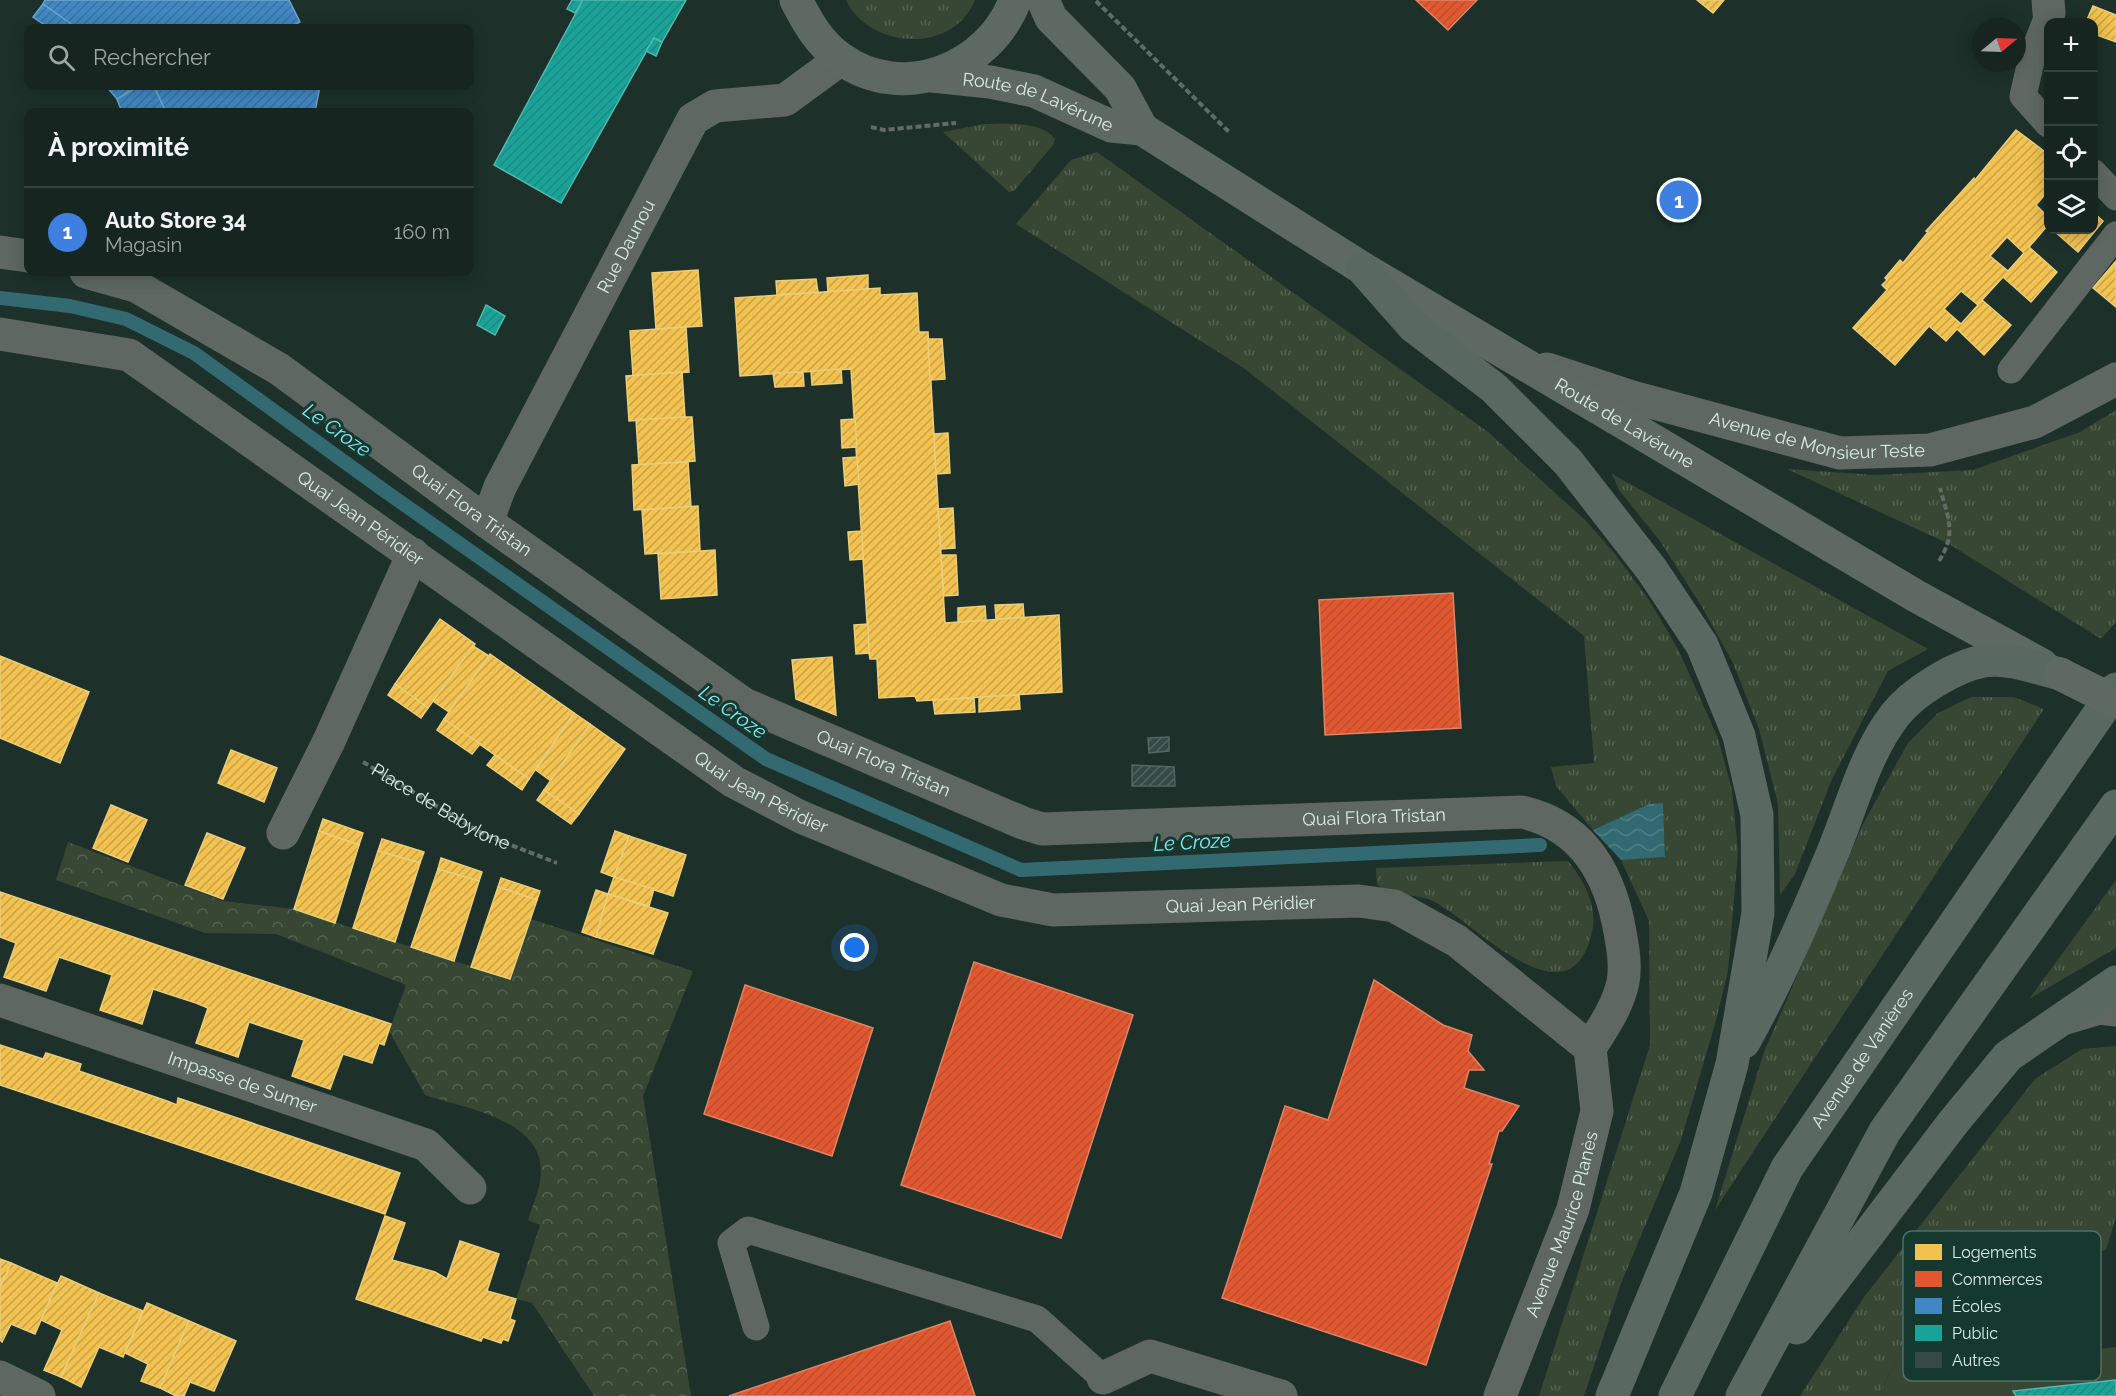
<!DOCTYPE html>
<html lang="fr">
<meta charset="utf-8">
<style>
:root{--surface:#162520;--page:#23312d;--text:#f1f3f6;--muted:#9ea5a5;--line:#35423e;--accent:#97aba3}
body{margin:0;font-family:Raleway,sans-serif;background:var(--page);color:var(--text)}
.controls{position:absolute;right:18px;top:18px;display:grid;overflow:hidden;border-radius:12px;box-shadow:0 3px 15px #0003}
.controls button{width:54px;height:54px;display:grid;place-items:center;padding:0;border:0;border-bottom:2px solid var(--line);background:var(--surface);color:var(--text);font:30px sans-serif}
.compass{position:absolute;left:1972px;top:18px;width:54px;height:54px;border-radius:50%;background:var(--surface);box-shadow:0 3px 15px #0003;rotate:71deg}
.you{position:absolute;left:855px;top:948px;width:21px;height:21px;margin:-15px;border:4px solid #fff;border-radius:50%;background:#1a73e8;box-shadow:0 0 0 9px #1a73e833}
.badge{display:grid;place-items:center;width:39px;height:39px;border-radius:50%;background:var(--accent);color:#fff;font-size:20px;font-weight:700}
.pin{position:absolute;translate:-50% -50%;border:3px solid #fff;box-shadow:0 2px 6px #0006}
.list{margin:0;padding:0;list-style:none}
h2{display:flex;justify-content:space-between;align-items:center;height:78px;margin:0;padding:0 24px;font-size:26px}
h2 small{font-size:20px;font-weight:400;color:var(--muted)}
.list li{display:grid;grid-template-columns:39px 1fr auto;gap:18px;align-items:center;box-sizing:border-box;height:90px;padding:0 24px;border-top:2px solid var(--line)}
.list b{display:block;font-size:22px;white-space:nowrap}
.list p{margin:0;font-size:20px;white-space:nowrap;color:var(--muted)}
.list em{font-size:20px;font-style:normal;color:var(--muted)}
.icon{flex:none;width:33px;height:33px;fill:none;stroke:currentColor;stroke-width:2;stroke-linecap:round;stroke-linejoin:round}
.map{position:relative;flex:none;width:2116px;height:1396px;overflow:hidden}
.search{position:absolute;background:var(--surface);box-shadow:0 3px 15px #0003;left:24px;top:24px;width:450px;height:66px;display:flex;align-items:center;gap:15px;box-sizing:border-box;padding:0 21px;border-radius:12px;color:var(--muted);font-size:22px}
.panel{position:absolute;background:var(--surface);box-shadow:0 3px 15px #0003;left:24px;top:108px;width:450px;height:168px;border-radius:12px}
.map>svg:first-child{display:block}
.grass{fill:url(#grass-tufts)}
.forest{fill:url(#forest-crowns)}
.pitch{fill:#384733}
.water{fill:url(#water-waves)}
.homes{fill:url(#homes-hatch);stroke:#eace7b;stroke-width:1.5;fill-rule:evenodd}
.shops{fill:url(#shops-hatch);stroke:#e08465;stroke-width:1.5}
.schools{fill:url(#schools-hatch);stroke:#6da6ce;stroke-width:1.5}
.public{fill:url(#public-hatch);stroke:#51b9af;stroke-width:1.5}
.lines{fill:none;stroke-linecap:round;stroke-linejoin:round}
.stream{stroke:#336a71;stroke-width:14}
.building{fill:url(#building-hatch);stroke:#566763;stroke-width:1.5}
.path{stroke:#616c66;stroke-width:4;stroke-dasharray:6 3;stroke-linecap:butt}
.lane{stroke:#5e6762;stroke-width:27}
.street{stroke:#5e6762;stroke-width:33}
.secondary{stroke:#5e6964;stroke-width:33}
.primary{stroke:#596861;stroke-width:33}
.secondary-bridge{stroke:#5e6964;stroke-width:33}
.labels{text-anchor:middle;stroke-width:6;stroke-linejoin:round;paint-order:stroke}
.street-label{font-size:18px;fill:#d8ece4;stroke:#15392e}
.water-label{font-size:20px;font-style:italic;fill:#88e8f4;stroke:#15392e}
.key{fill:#15392e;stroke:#506f65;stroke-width:1.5}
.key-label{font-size:16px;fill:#d8ece4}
</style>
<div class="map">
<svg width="2116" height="1396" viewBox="0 0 2116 1396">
<defs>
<pattern id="grass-tufts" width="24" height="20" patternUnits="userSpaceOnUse" patternTransform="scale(1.5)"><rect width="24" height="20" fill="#384733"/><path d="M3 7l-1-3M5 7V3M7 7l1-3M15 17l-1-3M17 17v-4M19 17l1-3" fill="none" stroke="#546250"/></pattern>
<pattern id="forest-crowns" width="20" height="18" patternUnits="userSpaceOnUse" patternTransform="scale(1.5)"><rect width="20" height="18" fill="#384733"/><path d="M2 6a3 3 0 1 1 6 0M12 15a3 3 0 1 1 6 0" fill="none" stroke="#546250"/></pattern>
<pattern id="water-waves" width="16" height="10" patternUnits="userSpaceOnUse" patternTransform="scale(1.5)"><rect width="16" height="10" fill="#336a71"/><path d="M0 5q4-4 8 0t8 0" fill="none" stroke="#507f85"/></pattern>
<pattern id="homes-hatch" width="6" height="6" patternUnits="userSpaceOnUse" patternTransform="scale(1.5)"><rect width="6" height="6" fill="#f2c14e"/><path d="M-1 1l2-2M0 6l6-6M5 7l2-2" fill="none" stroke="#c6a24c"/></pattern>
<pattern id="shops-hatch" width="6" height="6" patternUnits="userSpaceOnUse" patternTransform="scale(1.5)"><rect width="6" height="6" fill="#e4572e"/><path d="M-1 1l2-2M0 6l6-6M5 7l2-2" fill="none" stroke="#b35235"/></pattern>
<pattern id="schools-hatch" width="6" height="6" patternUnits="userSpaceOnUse" patternTransform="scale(1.5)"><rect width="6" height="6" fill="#3f88c5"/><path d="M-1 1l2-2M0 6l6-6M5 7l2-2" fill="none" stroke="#407198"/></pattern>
<pattern id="public-hatch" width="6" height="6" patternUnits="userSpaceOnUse" patternTransform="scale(1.5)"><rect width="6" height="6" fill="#17a398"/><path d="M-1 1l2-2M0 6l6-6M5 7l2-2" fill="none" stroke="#24877f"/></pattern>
<pattern id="building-hatch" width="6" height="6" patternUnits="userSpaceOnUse" patternTransform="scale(1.5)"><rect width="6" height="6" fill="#364a45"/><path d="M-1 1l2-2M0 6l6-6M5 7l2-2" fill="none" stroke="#526460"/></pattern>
</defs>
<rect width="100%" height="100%" fill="#1d312a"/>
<g class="grass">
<path d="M846 0H975C953 55 869 49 846 0Z"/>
<path d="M984 124C1004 124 1041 120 1055 139L1053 145 1014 191 1009 192 943 132Z"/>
<path d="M1097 152 1488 432 1585 520 1615 554 1649 600 1678 649 1718 738 1732 790 1738 851 1728 971 1715 1024 1681 1140 1620 1286 1584 1396H1539L1650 1045 1649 921 1621 860 1665 857 1663 803 1649 804 1593 830 1556 786 1551 767 1594 763 1584 636 1245 369 1016 224 1071 160Z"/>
<path d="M2116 410V622L2101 639 1949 544 1787 469 1876 475 1973 470 2080 432Z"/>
<path d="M1612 474 1928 649 1888 671 1832 779 1795 874 1780 895 1778 804 1759 729 1733 663 1702 607 1660 541 1619 490Z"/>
<path d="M1971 697H2014L2044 709 1715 1210 1764 1052 1864 822 1908 743 1938 713Z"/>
<path d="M1568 861C1584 880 1598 907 1592 932 1570 1030 1472 920 1433 901 1417 893 1389 898 1377 884L1376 868Z"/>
<path d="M2116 880V948L2029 999Z"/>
<path d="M2116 1046V1217L2106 1250 2026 1268 1971 1246 1888 1376 1880 1396H1800L1864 1297 2035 1079 2082 1049Z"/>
</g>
<path class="forest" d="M68 842 223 901 294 909 510 979 531 919 693 971 643 1096 691 1396H594L532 1303 516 1299 540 1225 528 1220C533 1204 541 1188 541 1171 541 1119 464 1108 425 1095L389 1031 406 985 276 934 205 933 56 880Z"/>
<path class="pitch" d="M1971 1246 2026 1268 2040 1356 2116 1347V1396H1880L1888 1376Z"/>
<path class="water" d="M1663 803 1665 857 1621 860 1593 830 1649 804Z"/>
<g class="homes">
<path d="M1697 0H1724L1713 13Z"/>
<path d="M2093 6 2116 15V42L2094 34V22H2086Z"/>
<path d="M2016 130 2048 154V191L2036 205 2048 217V225L2029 247 2057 272 2031 302 2003 277 1982 300 2011 325 1984 355 1957 329 1946 341 1929 326 1895 365 1853 328 1887 290 1882 285 1887 280 1885 278 1900 260 1903 263 1928 232 1926 231 1974 178 1975 180ZM2007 237 2024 253 2008 271 1990 256ZM1961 291 1978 305 1961 324 1944 309Z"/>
<path d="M2094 213 2103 221 2078 252 2053 230H2094Z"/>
<path d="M2116 261V307L2093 288Z"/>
<path d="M698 270 702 326 656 329 652 273Z"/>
<path d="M868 275V289L828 292 827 278Z"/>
<path d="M816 279 818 292 777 295 776 281Z"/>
<path d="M880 288V295L917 293 919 332H928L945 623 1059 615 1062 692 917 701 915 696 879 698 877 659H870L869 653 851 369 740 376 735 298Z"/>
<path d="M686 327 689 372 633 376 630 331Z"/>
<path d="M928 339H942L945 379 930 380Z"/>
<path d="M841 369 842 383 812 385 811 371Z"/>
<path d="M682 372 685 417 629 421 626 376Z"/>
<path d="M803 372 804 386 775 387 773 373Z"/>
<path d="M685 417H692L695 461 639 465 636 420Z"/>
<path d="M855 419 857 447 842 448 841 420Z"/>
<path d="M948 433 950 473 936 474 934 434Z"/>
<path d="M857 457 859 484 845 486 843 458Z"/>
<path d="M688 462 691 507 634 510 632 465Z"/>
<path d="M698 506 700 551 645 554 642 510Z"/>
<path d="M953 508 955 548 941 549 938 509Z"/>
<path d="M862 531 863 559 850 560 848 532Z"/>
<path d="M715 550 717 595 661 599 658 554Z"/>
<path d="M941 555H956L958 595 944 596Z"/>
<path d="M1023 604 1024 617 996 619 995 605Z"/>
<path d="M985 606 986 620 958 622V608Z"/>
<path d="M440 619 475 644 428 708 395 684Z"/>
<path d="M868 624 869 653 856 654 854 625Z"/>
<path d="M473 646 489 656 449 712 433 701Z"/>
<path d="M490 654 574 713 529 779 444 719Z"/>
<path d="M0 656 89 692 60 763 0 738Z"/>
<path d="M832 657 836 715 796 699 792 660Z"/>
<path d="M395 684 428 708 421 718 388 695Z"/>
<path d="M1019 695 1020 709 979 712V697Z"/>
<path d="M974 698 975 712 935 714 933 700Z"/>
<path d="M574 713 590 724 551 781 536 770Z"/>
<path d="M444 719 480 744 472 754 437 730Z"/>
<path d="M590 724 625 749 579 814 544 790Z"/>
<path d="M231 750 277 768 264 802 218 783Z"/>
<path d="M495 755 529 779 522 790 487 765Z"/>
<path d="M544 790 579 814 571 824 537 800Z"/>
<path d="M111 805 147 820 128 862 93 848Z"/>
<path d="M323 819 363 833 359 845 319 831Z"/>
<path d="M319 831 359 845 335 923 294 909Z"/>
<path d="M615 831 629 836 614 877 601 872Z"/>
<path d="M207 833 245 848 223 899 185 885Z"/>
<path d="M629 836 686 855 673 896 614 877Z"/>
<path d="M382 839 424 852 420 863 378 851Z"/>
<path d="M378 851 420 863 395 942 353 928Z"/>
<path d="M441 858 482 872 479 881 438 869Z"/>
<path d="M438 869 479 881 454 961 411 947Z"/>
<path d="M614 877 654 889 649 906 608 894Z"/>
<path d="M501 878 540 891 537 900 498 887Z"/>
<path d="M498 887 537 900 510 979 471 967Z"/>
<path d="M596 890 608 894 596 937 582 932Z"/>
<path d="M0 892 391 1024 384 1045 379 1043 372 1063 343 1054 330 1089 292 1076 304 1040 249 1022 238 1057 196 1043 208 1008 196 1003 153 989 142 1024 100 1010 112 975 59 957 46 991 4 977 16 943 0 937Z"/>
<path d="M608 894 668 913 653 954 596 937Z"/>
<path d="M0 1045 43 1059 46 1053 81 1064 79 1071 167 1101 177 1105 178 1098 400 1173 385 1214 0 1085Z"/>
<path d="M385 1216 405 1223 392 1260 435 1272 447 1279 460 1241 499 1254 487 1291 516 1299 510 1319 515 1321 508 1341 503 1339 501 1343 483 1337 481 1341 356 1299Z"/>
<path d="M0 1259 11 1263 0 1288Z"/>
<path d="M11 1263 57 1283 35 1334 11 1324 2 1342 0 1340V1288Z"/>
<path d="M61 1276 99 1293 61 1377 44 1370 62 1330 41 1320Z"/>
<path d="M99 1293 143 1311 123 1357 99 1347 81 1387 61 1377Z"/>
<path d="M147 1303 189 1321 160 1388 141 1381 148 1364 125 1353Z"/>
<path d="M189 1321 236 1341 214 1391 190 1382 184 1396H176L160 1388Z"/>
</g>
<g class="shops">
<path d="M1416 0H1477L1448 30Z"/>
<path d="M1453 593 1461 728 1325 735 1319 600Z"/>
<path d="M974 962 1133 1015 1061 1238 901 1185Z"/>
<path d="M1374 980 1443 1025 1472 1035 1468 1051 1484 1070H1469L1464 1088 1519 1106 1502 1131H1499L1489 1164H1492L1426 1365 1222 1298 1285 1106 1328 1120Z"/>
<path d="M745 985 873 1028 832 1156 704 1114Z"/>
<path d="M950 1321 975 1396H729Z"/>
</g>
<g class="schools">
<path d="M45 0H289L300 22 288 28H76L43 4Z"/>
<path d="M43 4 70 23 76 28H49L33 17Z"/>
<path d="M106 86H129L131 89 117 99Z"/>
<path d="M139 86H154L166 112H122L117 99Z"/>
<path d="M154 86H320L315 112H166Z"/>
</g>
<g class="public">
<path d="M572 0H583L575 13 567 9Z"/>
<path d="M583 0H686L662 42 654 38 561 203 494 165Z"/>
<path d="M654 38 662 42 656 56 646 51Z"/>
<path d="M486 305 505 316 495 335 477 325Z"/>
<path d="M2116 1380V1396H2016L2013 1391Z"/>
</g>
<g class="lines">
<path class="stream" d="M0 298 70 306 126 319 194 353 382 489 766 759 1021 870 1540 845"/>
</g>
<g class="building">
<path d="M1169 737V751L1149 753 1148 738Z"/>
<path d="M1132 765 1174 767 1175 786H1132Z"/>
</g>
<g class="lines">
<g class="path">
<path d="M1096 1 1230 133"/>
<path d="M871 127 884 130 956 123"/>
<path d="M1939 561C1957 533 1948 518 1940 488"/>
<path id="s1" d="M363 762 485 835 557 863"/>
</g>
<g class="lane">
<path d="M2048 124 2023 96 2032 57 2049 13"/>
<path d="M2094 173 2116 197"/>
<path d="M2011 370 2116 235"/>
<path d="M2066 1021 2100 1011 2116 1013"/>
<path d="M756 1327 731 1243 748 1230 1037 1319 1103 1378"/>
</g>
<g class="street">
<path d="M2048 0 2049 13"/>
<path d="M0 252 28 256"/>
<path id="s2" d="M86 272 136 286 279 369 487 522 744 704 1023 823 1042 829 1522 812C1583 826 1610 874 1620 932 1623 949 1626 965 1623 982 1618 1006 1603 1028 1590 1048"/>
<path id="s3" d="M0 334 129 355 734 782 801 817 1001 900 1053 910 1359 901 1394 906 1457 941 1590 1048"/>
<path id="s4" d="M1547 369 1632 397 1840 453 1930 450 2035 422 2116 379"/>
<path id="s5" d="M487 522 500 487 693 119 715 106 785 100 841 59"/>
<path d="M283 833 329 741 413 554"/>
<path id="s6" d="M0 1000 426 1145 470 1188"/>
<path d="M0 1377 39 1396"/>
<path d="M1103 1378 1150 1356 1281 1396"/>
<path id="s7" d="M1500 1396 1573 1209 1597 1111 1590 1048"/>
</g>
<g class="secondary">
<path d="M796 0C808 23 819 43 840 58 903 104 990 68 1015 0"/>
<path d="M1043 0 1051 18 1120 88 1142 129"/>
<path id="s8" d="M932 76 990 82 1034 91 1111 126 1142 129 1362 268 1916 596 2042 665"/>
</g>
<g class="primary">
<path d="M1362 268 1414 327 1494 388 1568 462 1652 570 1702 645 1739 736 1757 815 1758 913 1732 1064 1696 1193 1612 1396"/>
<path d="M1744 1042C1779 979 1807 914 1835 847 1853 803 1865 754 1895 715 1913 692 1955 666 1984 661 2009 657 2036 668 2060 674"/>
<path d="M1797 1328 1952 1124 2008 1056 2116 982"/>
<path id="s9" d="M1675 1396 1787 1168 2116 689"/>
<path d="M1742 1396 1885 1131 2116 806"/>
</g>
<path class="secondary-bridge" d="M2060 674 2116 702"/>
</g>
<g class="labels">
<g class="street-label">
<text dy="6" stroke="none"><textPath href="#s8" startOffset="110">Route de Lavérune</textPath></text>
<text dy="6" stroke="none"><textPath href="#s5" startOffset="309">Rue Daunou</textPath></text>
<text dy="6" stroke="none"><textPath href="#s8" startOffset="784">Route de Lavérune</textPath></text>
<text dy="6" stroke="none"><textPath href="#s4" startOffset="280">Avenue de Monsieur Teste</textPath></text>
<text dy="6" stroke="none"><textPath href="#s2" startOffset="456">Quai Flora Tristan</textPath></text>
<text dy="6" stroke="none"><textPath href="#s3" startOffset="414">Quai Jean Péridier</textPath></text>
<text dy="6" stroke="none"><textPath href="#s2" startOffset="942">Quai Flora Tristan</textPath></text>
<text dy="6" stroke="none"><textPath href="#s3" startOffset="900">Quai Jean Péridier</textPath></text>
<text dy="6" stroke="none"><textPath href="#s1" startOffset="90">Place de Babylone</textPath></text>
<text dy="6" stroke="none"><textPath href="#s2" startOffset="1446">Quai Flora Tristan</textPath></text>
<text dy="6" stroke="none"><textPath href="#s3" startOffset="1404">Quai Jean Péridier</textPath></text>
<text dy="6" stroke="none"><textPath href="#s9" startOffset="387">Avenue de Vanières</textPath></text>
<text dy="6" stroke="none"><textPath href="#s6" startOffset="256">Impasse de Sumer</textPath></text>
<text dy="6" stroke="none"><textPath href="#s7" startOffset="183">Avenue Maurice Planès</textPath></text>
</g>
<g class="water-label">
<text transform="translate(337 430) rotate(35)" y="7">Le Croze</text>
<text transform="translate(733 712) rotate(35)" y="7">Le Croze</text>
<text transform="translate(1192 842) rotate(-3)" y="7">Le Croze</text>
</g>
</g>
<rect x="1903" y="1231" width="198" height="150" rx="9" class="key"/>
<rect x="1915" y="1244" width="27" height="16" fill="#f2c14e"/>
<rect x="1915" y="1271" width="27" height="16" fill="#e4572e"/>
<rect x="1915" y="1298" width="27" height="16" fill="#3f88c5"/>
<rect x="1915" y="1325" width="27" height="16" fill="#17a398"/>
<rect x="1915" y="1352" width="27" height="16" fill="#364a45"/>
<g class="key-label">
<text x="1952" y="1258">Logements</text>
<text x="1952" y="1285">Commerces</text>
<text x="1952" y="1312">Écoles</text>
<text x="1952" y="1339">Public</text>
<text x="1952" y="1366">Autres</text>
</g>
</svg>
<div class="controls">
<button>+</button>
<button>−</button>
<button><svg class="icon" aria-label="locate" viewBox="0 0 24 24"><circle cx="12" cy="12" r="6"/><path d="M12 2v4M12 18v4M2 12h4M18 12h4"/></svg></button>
<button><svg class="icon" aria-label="layers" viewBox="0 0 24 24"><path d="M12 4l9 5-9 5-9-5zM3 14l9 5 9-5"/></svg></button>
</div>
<svg class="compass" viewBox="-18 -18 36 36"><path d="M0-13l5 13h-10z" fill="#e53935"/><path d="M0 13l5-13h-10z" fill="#9ea5a5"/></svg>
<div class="you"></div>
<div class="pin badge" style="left:1679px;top:200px;background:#3f7fe0">1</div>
<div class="search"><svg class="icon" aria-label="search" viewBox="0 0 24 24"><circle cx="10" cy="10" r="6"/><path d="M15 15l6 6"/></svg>Rechercher</div>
<section class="panel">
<h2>À proximité<small></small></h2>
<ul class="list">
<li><span class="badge" style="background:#3f7fe0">1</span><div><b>Auto Store 34</b><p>Magasin</p></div><em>160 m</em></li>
</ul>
</section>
</div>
